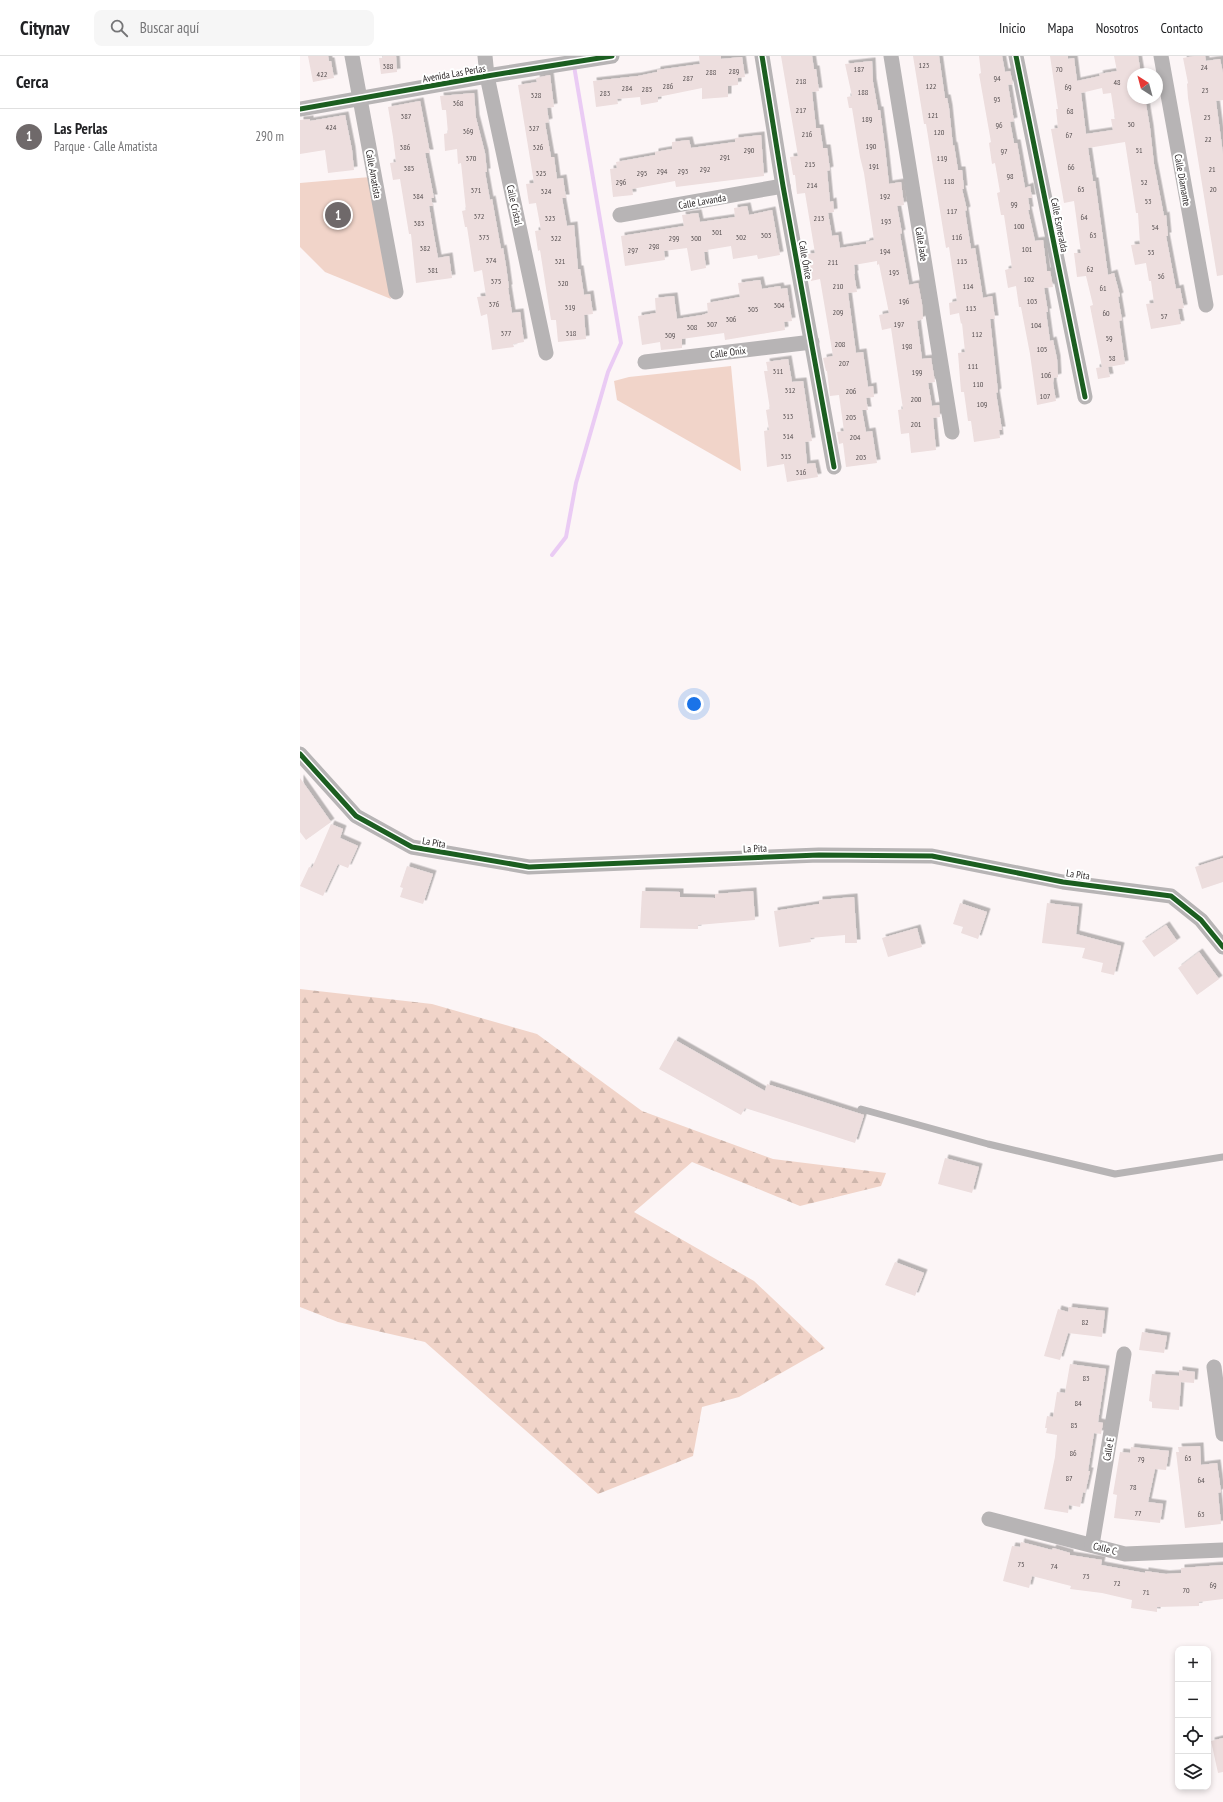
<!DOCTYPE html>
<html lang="es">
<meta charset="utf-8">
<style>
:root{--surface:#fff;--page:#f6f6f6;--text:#202124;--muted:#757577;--line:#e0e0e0;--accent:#6f696a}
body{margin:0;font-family:"PT Sans Narrow",sans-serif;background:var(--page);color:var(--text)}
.controls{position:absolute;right:12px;bottom:12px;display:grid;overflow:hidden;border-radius:8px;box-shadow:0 2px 6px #0003}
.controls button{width:36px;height:36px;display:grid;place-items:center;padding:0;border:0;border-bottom:1px solid var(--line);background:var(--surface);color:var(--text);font:20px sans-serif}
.compass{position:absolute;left:827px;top:12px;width:36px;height:36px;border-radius:50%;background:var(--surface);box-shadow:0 2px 6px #0003;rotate:324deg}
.you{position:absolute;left:394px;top:648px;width:14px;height:14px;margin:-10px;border:3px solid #fff;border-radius:50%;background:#1a73e8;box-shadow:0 0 0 6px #1a73e833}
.badge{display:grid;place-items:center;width:26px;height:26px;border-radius:50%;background:var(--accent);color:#fff;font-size:13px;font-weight:700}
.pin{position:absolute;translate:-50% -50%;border:2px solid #fff;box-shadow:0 1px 4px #0006}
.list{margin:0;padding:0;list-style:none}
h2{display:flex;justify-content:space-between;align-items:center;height:52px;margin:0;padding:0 16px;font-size:17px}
h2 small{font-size:13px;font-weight:400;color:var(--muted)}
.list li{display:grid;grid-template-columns:26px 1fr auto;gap:12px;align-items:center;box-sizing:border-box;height:56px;padding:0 16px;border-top:1px solid var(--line)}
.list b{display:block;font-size:15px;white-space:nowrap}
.list p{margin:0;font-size:13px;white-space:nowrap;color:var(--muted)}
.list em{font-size:13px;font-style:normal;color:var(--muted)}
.icon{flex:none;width:22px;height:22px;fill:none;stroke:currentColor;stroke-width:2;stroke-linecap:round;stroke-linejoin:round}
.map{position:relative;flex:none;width:923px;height:1746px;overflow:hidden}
header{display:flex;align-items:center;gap:24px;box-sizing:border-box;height:56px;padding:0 20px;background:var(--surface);border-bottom:1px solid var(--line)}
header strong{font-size:19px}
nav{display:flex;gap:22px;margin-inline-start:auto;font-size:14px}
.search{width:280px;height:36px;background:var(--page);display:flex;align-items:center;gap:10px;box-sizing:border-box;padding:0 14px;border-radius:8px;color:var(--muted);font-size:15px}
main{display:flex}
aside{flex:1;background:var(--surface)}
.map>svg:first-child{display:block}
.forest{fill:url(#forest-firs)}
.green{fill:#f1d4c9}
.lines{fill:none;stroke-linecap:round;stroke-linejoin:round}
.stream{stroke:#eacbf4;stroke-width:4}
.building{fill:#eddede;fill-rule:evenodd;filter:url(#shadow)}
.service{stroke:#b7b4b5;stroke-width:7}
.minor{stroke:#b7b4b5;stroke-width:15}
.cycleway-casing{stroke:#fff;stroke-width:8}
.cycleway{stroke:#1b5e20;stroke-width:5}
.labels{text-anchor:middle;stroke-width:4;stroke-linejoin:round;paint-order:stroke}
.number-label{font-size:8px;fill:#564f50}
.street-label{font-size:10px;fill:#231e1f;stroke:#fff}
</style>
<header>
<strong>Citynav</strong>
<div class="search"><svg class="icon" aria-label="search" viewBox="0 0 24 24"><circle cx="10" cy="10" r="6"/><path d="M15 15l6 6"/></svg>Buscar aquí</div>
<nav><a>Inicio</a><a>Mapa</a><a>Nosotros</a><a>Contacto</a></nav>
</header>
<main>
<aside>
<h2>Cerca<small></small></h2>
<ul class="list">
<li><span class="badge">1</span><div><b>Las Perlas</b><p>Parque · Calle Amatista</p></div><em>290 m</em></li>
</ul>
</aside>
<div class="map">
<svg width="923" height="1746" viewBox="0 0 923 1746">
<defs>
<pattern id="forest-firs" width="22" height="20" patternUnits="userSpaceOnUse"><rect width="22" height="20" fill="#f1d4c9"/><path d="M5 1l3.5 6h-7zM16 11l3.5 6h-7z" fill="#ceb6ac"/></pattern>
<filter id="shadow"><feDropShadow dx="3.5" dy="-3.5" stdDeviation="0" flood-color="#0004"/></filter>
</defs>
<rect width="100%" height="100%" fill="#fcf5f6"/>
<path class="forest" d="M0 933 132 948 237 978 342 1055 473 1103 586 1117 581 1130 500 1150 392 1106 334 1156 454 1225 525 1292 439 1341 402 1351 393 1400 298 1438 125 1286 38 1266 0 1251Z"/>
<g class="green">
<path d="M70 121 91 243 25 216 0 191V127Z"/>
<path d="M431 310 441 415 317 344 314 325 329 321Z"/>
</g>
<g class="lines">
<path class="stream" d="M252 499 266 481 276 427 308 316 321 287 274 10"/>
</g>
<g class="building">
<path d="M8 0H28L29 5H31L34 22 13 26Z"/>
<path d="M83 0H96L97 16 81 18 79 2H83Z"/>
<path d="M399 0H421V3L442 1 445 21 438 22V29L428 30V41L402 43V32L358 41V46L341 49 340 41 317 43 318 48 296 51 293 25 338 20 357 16V14L400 8Z"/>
<path d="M481 0H512L514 13H516L519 35 512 36 516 72H520L523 92H527L530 114 527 115 530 146 533 145 534 156 528 157 532 180 538 179 540 192 566 188V186L574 184 564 117 560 101 552 52H549L547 41 552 40 545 8 572 5 573 26 578 54H580L585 92 589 128 601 126 604 149 597 150 602 177 600 178 609 229 618 227 622 248 623 263 617 265 622 303 631 302 635 326 628 327 632 350 639 349 640 361 633 362 636 394 611 397 609 377 601 378 598 354 603 353 591 272 582 274 579 259 589 257 579 208 577 209V205L554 209 555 218H554L557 236 548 237 556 297 563 296 568 331 573 330 574 341 566 342 568 354H562L566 376 572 375 577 407 546 411 543 387 539 388 537 376 544 375 539 339 530 340 527 315H526L523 302 533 300 520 223 511 225 507 198 515 197 505 137 497 138 495 119H493L490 101 498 100Z"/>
<path d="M613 0H639L645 42H647L649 52 653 90 654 89 658 114H662L664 133H662L667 154 665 155 671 193 675 192 683 242 692 240 695 263H690L698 336 696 337 702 374H699L700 382 674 386 671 365H668L664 336H661L658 297 665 296 662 267 661 268 659 257 650 259 649 247 657 245 649 191 646 192 626 68H624Z"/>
<path d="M679 0H702L705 16 710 15 713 28 708 29 714 65 710 66 714 87H717L725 132 730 130 732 142H728L730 154H728L735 185 743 184 747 215H750L753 231 744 232 748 256H746L750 285 753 284 757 303 758 321 754 322 753 327 756 345 737 349 730 298 721 251H719L716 230 708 232 705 214 712 212 704 159H701L697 137 700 136 695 107 692 108 689 87 691 86 679 18 681 17Z"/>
<path d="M750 0H768V3L774 2 777 25 800 20 799 18 817 15 814 0H838L841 18H833V42H845L850 72 854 108 864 160 866 159 868 180H866L876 233 880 232 884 252 878 253 881 268 851 273 846 248 854 247 851 225H849L846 207 835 209 831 189 840 188 838 157H836L835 150 825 86 788 92 793 125H795L808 219 814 217 820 240 818 241 822 264 819 265 825 308 808 311 810 321 798 323 796 312 802 311 790 250 793 249 786 220 777 221 774 197H781L774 145 764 147 751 73 758 72 756 53H758ZM802 32 803 38 811 37 815 63H811L813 74 786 78 781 37Z"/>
<path d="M894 0H905L906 5 920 3 923 17V44L916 45 923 98V219L917 220 888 42 887 28 888 27 883 2Z"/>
<path d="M250 19 254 51 247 52 249 66 245 67 251 101H254L257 123 263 122 266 142H262L267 170 274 169 278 213H280L284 239 290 238 293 258 284 259 286 283 258 286 256 264H251L240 194 238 195 235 175 241 174 236 147 229 148 226 128 234 127 218 29 237 26 236 22Z"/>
<path d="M174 37 176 62 185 97 187 116H185L190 144 192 143 201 193 203 192 206 210 209 232H208L212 257 220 256 224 286 213 288 214 291 192 294 187 258 181 260 177 241 186 240 182 214 174 216 167 171H165L162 155 166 154 161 107 158 108 157 93 145 95 144 78 148 77 146 54H142L140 40Z"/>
<path d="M120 45 130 97H125L134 142H131L133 150H129L134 180 138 202 149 200 152 222 116 227 111 178H109L100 123 93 124 90 107 96 106 93 81 88 51Z"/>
<path d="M45 59 52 94 54 114 28 117 25 94 0 98V64L10 63V65Z"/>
<path d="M461 79 464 120 376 131 375 125 332 133 333 139 313 141 310 113 317 112 316 106 355 99V96L372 93V86L389 84 391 92 435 86V82Z"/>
<path d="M447 150 449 159 472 154 480 199 458 203 457 199 433 203 431 190 407 194 408 196H404L406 212 391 215 387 192 364 195 365 204 325 210 321 180 384 170 382 159 398 157 400 166 435 161 434 152Z"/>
<path d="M460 224 462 233 480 230 481 233 487 232 492 265 484 266 485 274 425 284 424 277 382 283V292L361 294 360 286 342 289 338 260 356 257 355 242 374 240 377 263 402 259 408 257 407 247 440 241 438 227Z"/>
<path d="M488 303 492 326 503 325 512 385 505 386 507 408 515 407 518 421 487 426 484 408 467 411 464 375 469 374 466 354 470 353 464 315H468L466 306Z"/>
<path d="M0 722 31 766 6 784 0 776Z"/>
<path d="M31 768 43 773 40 782 58 790 48 812 38 808 23 840 0 830 9 811 12 812Z"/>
<path d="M923 802V826L902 833 895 811Z"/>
<path d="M107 810 133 818 123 848 100 841 103 832 100 831Z"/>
<path d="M342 835 380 836V841L415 842V838L453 835 455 864 398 869V873L340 872Z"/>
<path d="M554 841 557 887H545V879L510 882 511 886 479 891 474 855 519 848V844Z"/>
<path d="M660 847 687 856 678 883 661 877 663 871 653 868Z"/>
<path d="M747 847 779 851 776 878 821 890 814 919 801 916 803 907 782 902 785 892 742 887Z"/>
<path d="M866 869 877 885 854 901 842 885Z"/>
<path d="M617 872 622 891 588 901 582 882Z"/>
<path d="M899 896 919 923 897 939 878 912Z"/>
<path d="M375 984 465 1035 467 1028 564 1059 555 1087 445 1052 441 1059 359 1013Z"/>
<path d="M645 1102 679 1111 672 1137 638 1128Z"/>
<path d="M595 1206 624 1217 615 1240 585 1229Z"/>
<path d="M769 1251 805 1255 802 1281 768 1277 760 1304 744 1300 758 1253 768 1256Z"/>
<path d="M842 1276 867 1280 864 1297 839 1294Z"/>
<path d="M770 1308 806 1313 798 1366 803 1367 801 1378 794 1377 788 1415H790L785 1437 783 1436 780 1451 769 1449 768 1457 744 1453 755 1401 757 1379 746 1377 747 1372H745L747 1360 753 1361 757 1336 765 1337Z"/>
<path d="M879 1314 895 1316 894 1327 881 1326 879 1354 852 1352V1346L849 1345 852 1318 879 1320Z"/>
<path d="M900 1390 901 1409 917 1407 921 1436 918 1437 921 1468 885 1472 876 1396H879L878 1391Z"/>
<path d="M831 1391 869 1395 866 1414 855 1413 848 1446 863 1448 860 1467 814 1462 817 1439 813 1438 820 1396 830 1397Z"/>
<path d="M721 1486 752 1494 753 1492 770 1497V1499L802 1504 801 1509 845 1517V1515L866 1518 881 1517V1512L923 1509V1543L899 1546V1550L857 1551V1556L831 1552 832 1544 802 1537 770 1533 771 1530 732 1520 729 1532 703 1525 712 1490 720 1491Z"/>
<path d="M923 1682V1716L918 1717 911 1685Z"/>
</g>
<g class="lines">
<path class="service" d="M561 1053 688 1088 815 1118 923 1101"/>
<g class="minor">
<path d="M52 0 96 236"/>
<path d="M185 0 187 20 246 297"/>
<path d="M462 0 483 130 534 411"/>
<path d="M591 0 652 376"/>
<path d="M716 0 785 341"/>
<path d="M861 0 906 249"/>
<path d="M0 53 187 20 312 0"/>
<path d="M320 159 483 130"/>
<path d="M345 306 512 286"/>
<path d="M0 698 56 760 112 791 229 811 519 799 632 800 763 826 871 840 901 864 923 891"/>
<path d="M914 1311 923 1378"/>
<path d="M689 1463 825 1498 923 1494"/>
<path d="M792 1489 824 1298"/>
</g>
<defs>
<g id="cycleway">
<path d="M462 0 483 130 534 411"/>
<path d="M716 0 785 341"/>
<path d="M0 53 187 20 312 0"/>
<path d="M0 698 56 760 112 791 229 811 519 799 632 800 763 826 871 840 901 864 923 891"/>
</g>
</defs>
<use href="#cycleway" class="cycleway-casing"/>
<use href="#cycleway" class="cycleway"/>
</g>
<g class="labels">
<g class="number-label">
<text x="624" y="12">123</text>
<text x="88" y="13">388</text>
<text x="904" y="14">24</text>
<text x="559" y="16">187</text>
<text x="759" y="16">70</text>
<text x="434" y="18">289</text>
<text x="411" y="19">288</text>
<text x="22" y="21">422</text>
<text x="388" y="25">287</text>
<text x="697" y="25">94</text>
<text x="501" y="28">218</text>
<text x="817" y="29">48</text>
<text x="368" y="33">286</text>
<text x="631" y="33">122</text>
<text x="768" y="34">69</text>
<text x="327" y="35">284</text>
<text x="347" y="36">285</text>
<text x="905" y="37">23</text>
<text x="563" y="39">188</text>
<text x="305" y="40">283</text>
<text x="236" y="42">328</text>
<text x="697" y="46">95</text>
<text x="158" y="50">368</text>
<text x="501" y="57">217</text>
<text x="770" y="58">68</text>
<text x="633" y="62">121</text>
<text x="106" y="63">387</text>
<text x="907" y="64">23</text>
<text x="567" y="66">189</text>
<text x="831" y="71">50</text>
<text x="699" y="72">96</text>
<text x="31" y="74">424</text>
<text x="234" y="75">327</text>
<text x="168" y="78">369</text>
<text x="639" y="79">120</text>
<text x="507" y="81">216</text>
<text x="769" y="82">67</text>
<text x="908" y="86">22</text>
<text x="571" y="93">190</text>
<text x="105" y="94">386</text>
<text x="238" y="94">326</text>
<text x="449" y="97">290</text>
<text x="839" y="97">51</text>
<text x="704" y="98">97</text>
<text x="425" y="104">291</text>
<text x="171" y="105">370</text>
<text x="642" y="105">119</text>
<text x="510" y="111">215</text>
<text x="574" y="113">191</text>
<text x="771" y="114">66</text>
<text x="109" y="115">385</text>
<text x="405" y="116">292</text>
<text x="912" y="116">21</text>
<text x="362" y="118">294</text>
<text x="383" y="118">293</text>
<text x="241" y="120">325</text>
<text x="342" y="120">295</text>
<text x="710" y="123">98</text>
<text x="649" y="128">118</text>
<text x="321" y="129">296</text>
<text x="844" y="129">52</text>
<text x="512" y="132">214</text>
<text x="781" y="136">65</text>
<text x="913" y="136">20</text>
<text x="176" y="137">371</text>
<text x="246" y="138">324</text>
<text x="118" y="143">384</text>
<text x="585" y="143">192</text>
<text x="848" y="148">53</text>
<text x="714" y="151">99</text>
<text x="652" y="158">117</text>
<text x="179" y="163">372</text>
<text x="784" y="164">64</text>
<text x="250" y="165">323</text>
<text x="519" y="165">213</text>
<text x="586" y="168">193</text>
<text x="119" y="170">383</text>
<text x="719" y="173">100</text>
<text x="855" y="174">54</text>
<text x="417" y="179">301</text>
<text x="466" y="182">303</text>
<text x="793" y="182">63</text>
<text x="184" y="184">373</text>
<text x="441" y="184">302</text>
<text x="657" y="184">116</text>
<text x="256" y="185">322</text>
<text x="374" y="185">299</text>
<text x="396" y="185">300</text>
<text x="354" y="193">298</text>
<text x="125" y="195">382</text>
<text x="727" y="196">101</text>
<text x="333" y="197">297</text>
<text x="585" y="198">194</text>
<text x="851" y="199">55</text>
<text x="191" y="207">374</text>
<text x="260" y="208">321</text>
<text x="662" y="208">115</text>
<text x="533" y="209">211</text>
<text x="790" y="216">62</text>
<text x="133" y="217">381</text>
<text x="594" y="219">195</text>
<text x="861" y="223">56</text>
<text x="729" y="226">102</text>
<text x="196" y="228">375</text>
<text x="263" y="230">320</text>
<text x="538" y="233">210</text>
<text x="668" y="233">114</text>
<text x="803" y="235">61</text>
<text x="604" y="248">196</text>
<text x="732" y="248">103</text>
<text x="194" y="251">376</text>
<text x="479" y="252">304</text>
<text x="270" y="254">319</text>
<text x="671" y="255">113</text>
<text x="453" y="256">305</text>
<text x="538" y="259">209</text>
<text x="806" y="260">60</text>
<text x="864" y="263">57</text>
<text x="431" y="266">306</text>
<text x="412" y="271">307</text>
<text x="599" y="271">197</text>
<text x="736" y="272">104</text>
<text x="392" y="274">308</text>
<text x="206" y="280">377</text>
<text x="271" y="280">318</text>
<text x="677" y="281">112</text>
<text x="370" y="282">309</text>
<text x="809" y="285">59</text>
<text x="540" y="291">208</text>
<text x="607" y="293">198</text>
<text x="742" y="296">105</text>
<text x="812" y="305">58</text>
<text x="544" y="310">207</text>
<text x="673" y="313">111</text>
<text x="478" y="318">311</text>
<text x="617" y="319">199</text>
<text x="746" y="322">106</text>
<text x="678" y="331">110</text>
<text x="490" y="337">312</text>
<text x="551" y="338">206</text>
<text x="745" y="343">107</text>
<text x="616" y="346">200</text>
<text x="682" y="351">109</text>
<text x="488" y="363">313</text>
<text x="551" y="364">205</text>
<text x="616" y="371">201</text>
<text x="488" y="383">314</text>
<text x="555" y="384">204</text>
<text x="486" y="403">315</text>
<text x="561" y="404">203</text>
<text x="501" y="419">316</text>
<text x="785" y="1269">82</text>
<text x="786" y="1325">83</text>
<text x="778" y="1350">84</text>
<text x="774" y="1372">85</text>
<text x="773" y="1400">86</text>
<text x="888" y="1405">65</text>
<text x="841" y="1406">79</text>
<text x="769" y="1425">87</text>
<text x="901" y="1427">64</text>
<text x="833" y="1434">78</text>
<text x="838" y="1460">77</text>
<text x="901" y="1461">63</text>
<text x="721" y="1511">75</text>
<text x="754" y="1513">74</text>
<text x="786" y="1523">73</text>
<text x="817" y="1530">72</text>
<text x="913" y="1532">69</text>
<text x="886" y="1537">70</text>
<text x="846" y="1539">71</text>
</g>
<g class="street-label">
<text transform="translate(154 17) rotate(-10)" y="4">Avenida Las Perlas</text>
<text transform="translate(74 118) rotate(80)" y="4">Calle Amatista</text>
<text transform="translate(883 124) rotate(80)" y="4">Calle Diamante</text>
<text transform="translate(402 145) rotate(-10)" y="4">Calle Lavanda</text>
<text transform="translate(215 149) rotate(78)" y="4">Calle Cristal</text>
<text transform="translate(760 169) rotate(79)" y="4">Calle Esmeralda</text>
<text transform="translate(622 188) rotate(81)" y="4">Calle Jade</text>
<text transform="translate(506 204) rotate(80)" y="4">Calle Ónice</text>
<text transform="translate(428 296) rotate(-7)" y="4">Calle Onix</text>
<text transform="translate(134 786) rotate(10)" y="4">La Pita</text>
<text transform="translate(455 792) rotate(-2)" y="4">La Pita</text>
<text transform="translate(778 818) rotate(8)" y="4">La Pita</text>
<text transform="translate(808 1393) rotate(-81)" y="4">Calle E</text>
<text transform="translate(805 1492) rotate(14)" y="4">Calle C</text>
</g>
</g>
</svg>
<div class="controls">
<button>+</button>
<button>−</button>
<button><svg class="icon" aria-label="locate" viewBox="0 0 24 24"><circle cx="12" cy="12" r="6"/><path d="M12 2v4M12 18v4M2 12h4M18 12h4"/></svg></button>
<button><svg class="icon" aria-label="layers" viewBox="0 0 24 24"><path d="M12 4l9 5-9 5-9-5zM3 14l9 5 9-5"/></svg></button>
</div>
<svg class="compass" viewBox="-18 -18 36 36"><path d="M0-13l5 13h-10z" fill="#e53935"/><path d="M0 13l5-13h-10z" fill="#757577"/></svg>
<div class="you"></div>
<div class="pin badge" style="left:38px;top:159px">1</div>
</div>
</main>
